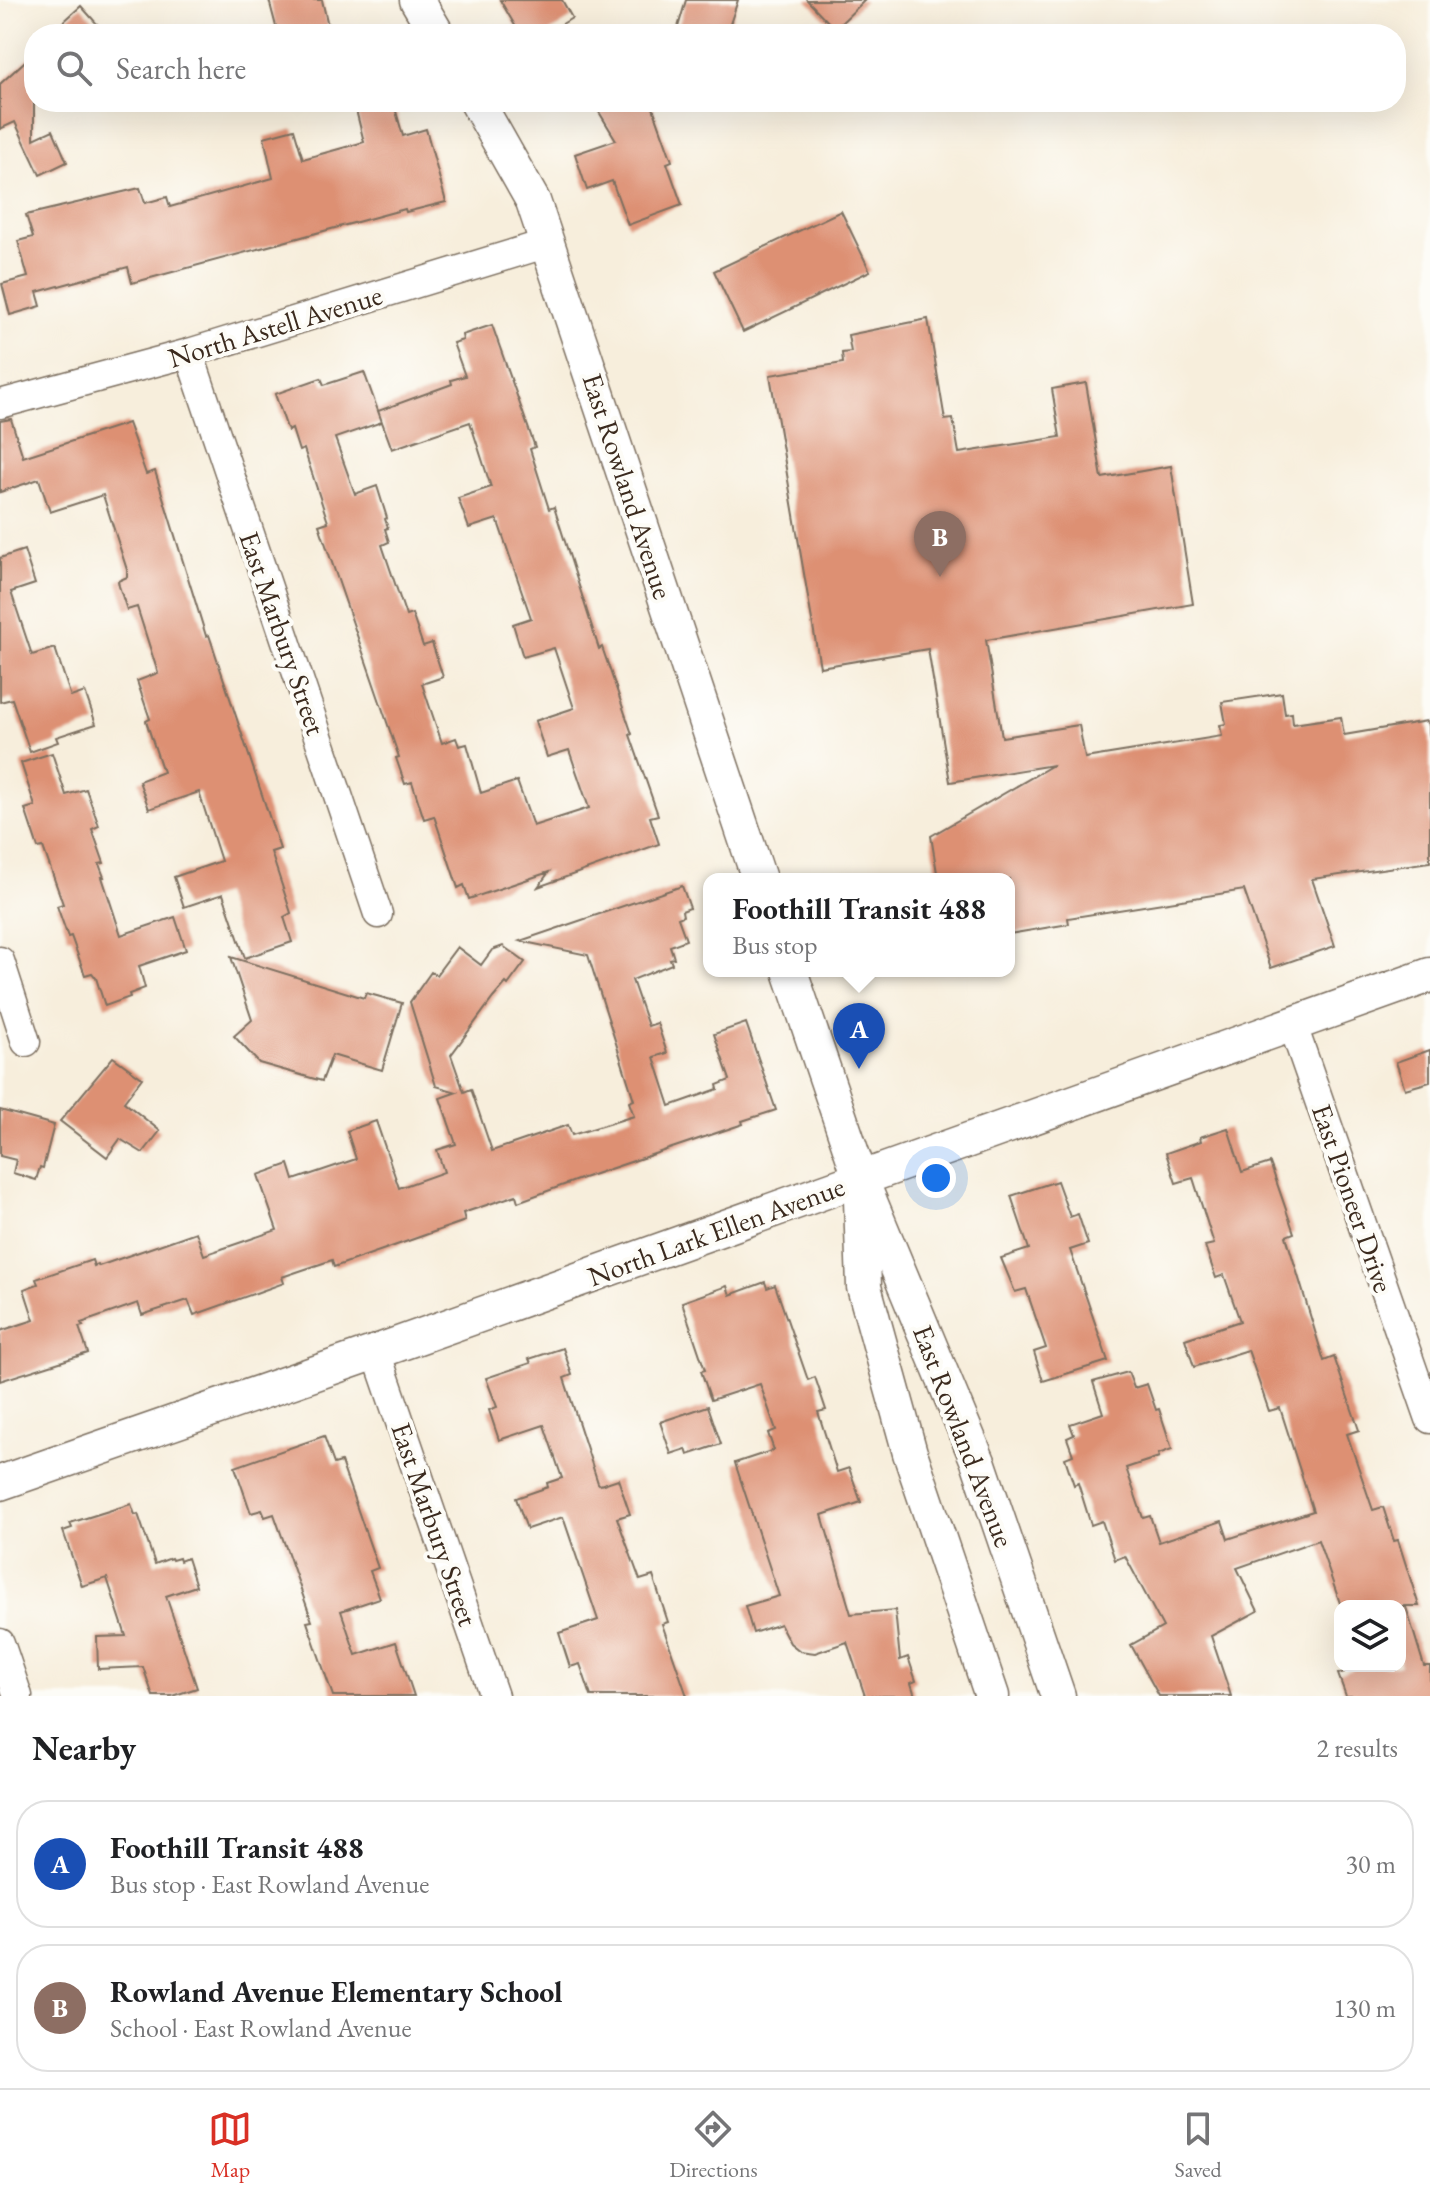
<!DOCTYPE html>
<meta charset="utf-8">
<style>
:root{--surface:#fff;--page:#f6f6f6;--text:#202124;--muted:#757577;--line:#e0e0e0;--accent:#d93025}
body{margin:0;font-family:"EB Garamond",serif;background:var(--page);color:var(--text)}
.controls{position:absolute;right:24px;bottom:24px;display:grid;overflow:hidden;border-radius:16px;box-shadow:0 8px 32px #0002}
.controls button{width:72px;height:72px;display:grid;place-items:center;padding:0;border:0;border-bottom:2px solid var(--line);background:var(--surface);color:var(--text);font:40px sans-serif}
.you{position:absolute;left:936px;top:1178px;width:28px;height:28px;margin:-20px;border:6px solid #fff;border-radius:50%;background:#1a73e8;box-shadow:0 0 0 12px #1a73e833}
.badge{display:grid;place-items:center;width:52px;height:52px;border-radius:50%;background:var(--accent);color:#fff;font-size:26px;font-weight:700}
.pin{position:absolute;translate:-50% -66px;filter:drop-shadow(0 2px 4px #0008)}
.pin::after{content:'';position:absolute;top:42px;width:28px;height:24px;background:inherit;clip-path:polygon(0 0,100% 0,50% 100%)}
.popup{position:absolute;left:703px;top:873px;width:312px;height:104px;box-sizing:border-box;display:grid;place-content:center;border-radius:16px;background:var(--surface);filter:drop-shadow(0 2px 6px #0005);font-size:26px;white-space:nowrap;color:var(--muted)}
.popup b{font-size:30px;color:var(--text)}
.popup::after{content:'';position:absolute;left:50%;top:100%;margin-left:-16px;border:16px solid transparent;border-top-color:var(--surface)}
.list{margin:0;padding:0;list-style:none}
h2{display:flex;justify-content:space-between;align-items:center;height:104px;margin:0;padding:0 32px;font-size:34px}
h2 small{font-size:26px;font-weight:400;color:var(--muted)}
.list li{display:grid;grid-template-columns:52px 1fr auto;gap:24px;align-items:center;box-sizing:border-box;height:128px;margin:0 16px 16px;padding:0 16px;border:2px solid var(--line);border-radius:32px}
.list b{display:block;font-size:30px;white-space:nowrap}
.list p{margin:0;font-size:26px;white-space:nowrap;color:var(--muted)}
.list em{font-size:26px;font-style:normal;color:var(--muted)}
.icon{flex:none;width:44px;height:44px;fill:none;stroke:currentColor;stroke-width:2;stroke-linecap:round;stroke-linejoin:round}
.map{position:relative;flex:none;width:1430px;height:1696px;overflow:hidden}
.search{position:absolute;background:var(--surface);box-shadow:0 8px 32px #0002;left:24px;right:24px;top:24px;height:88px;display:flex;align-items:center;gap:20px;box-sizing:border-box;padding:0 28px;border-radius:32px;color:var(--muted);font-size:30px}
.sheet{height:392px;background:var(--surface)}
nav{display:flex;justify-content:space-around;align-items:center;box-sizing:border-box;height:112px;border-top:2px solid var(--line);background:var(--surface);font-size:22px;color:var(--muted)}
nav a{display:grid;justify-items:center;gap:4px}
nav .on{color:var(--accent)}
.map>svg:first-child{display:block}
.building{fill:#dd9073}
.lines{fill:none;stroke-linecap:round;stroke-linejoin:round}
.minor-casing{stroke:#7d6f60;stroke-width:31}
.tertiary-casing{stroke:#7d6f60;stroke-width:37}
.minor{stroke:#fff;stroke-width:28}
.tertiary{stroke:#fff;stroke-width:34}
.labels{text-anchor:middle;stroke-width:8;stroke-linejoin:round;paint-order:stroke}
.street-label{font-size:28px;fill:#3b2a1e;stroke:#fdfcf7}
</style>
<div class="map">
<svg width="1430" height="1696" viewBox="0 0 1430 1696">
<rect width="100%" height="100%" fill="#fdfcf7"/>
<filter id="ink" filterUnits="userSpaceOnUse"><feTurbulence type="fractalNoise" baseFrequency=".0125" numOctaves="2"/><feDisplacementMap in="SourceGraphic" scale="16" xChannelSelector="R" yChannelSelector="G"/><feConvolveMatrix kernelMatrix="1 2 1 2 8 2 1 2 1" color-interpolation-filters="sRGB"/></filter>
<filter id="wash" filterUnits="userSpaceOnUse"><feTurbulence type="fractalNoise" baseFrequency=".006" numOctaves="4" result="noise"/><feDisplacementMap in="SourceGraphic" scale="32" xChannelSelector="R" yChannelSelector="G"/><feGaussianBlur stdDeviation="1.8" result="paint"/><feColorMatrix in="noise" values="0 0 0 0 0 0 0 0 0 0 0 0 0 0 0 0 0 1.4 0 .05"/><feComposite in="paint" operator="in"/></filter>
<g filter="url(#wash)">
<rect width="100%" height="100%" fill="#f7eedc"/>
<g id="blocks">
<g class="building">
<path d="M269 0H322L330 34H278Z"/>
<path d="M500 0H562L572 18 546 34H520Z"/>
<path d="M686 0H738L727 33 706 26 704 34H676Z"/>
<path d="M807 0H865L835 29Z"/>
<path d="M81 6 106 34H50Z"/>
<path d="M34 53V139L53 130 67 162 40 175 15 122 0 129V84Z"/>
<path d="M354 102H383L384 111 395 108 403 136 426 129 446 202 406 212 405 209 132 283 128 267 37 292 41 306 10 315 2 284 28 277 18 241 33 237 26 215 140 188 145 203 167 197 170 207 273 178 264 137 294 129 303 159 364 142Z"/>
<path d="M593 102H651L672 161 667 163 682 205 628 225 612 181 587 190 575 154 616 140Z"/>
<path d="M841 211 870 271 743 332 714 271Z"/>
<path d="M928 319 945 420 953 419 959 453 1060 437 1052 389 1086 383 1102 478 1171 466 1193 604 986 640 1002 737 1079 725 1085 758 1222 736 1220 725 1226 724 1222 702 1282 693 1285 714 1292 713 1293 724 1341 717 1344 735 1427 721 1430 738V862L1312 879 1335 946 1271 968 1244 890 1068 918 1069 924 1009 934V879H938L931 836 1053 765 950 782 928 649 820 667 770 375 843 363 842 353 851 352 848 335Z"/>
<path d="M492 325 535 447 530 449 549 509 554 507 599 649 602 647 632 734 630 735 658 815 650 817 659 844 538 887 549 872 469 899 464 885 458 888 434 816 424 819 412 782 405 784 396 758 399 757 319 525 328 522 304 449 299 451 292 429 288 431 275 394 321 378 324 385 364 372 382 422 335 438 355 494 377 486 387 518 385 519 388 528 385 529 389 542 382 545 406 616 412 614 423 646 432 643 443 677 422 684 442 743 456 738 459 746 467 744 481 793 517 781 533 826 589 808 569 750 547 757 535 721 574 708 554 648 523 657 513 624 531 618 497 519 469 528 458 498 491 487 470 422 392 449 378 411 452 384 451 380 465 376 453 343 463 340 462 335Z"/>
<path d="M11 419 23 457 128 423 146 474 155 471 206 636 209 635 280 849 271 852 291 913 284 917 292 942 245 958 223 894 184 907 174 877 221 861 199 792 149 809 139 781 163 772 146 721 150 719 137 681 158 673 137 607 127 610 119 586 118 581 127 577V570L103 495 50 512 39 479 0 492V421Z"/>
<path d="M24 550 35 584 11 592 32 655 55 648 71 697 85 692 96 724 56 737 58 742 30 752 12 699 0 702V558Z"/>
<path d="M52 753 66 795 86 789 99 826 92 829 104 863 99 864 104 877H102L121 935 175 917 186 950 139 966 145 988 129 994 130 997 105 1006 96 978 92 973 85 975 71 936 68 937 57 906 63 904 43 847 38 848 25 809 35 806 21 763Z"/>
<path d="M682 886 690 908 682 911 683 916 678 918 686 940 670 946 674 958 670 959 672 964 632 980 648 1026 657 1023 667 1053 654 1057 670 1106 718 1089 717 1085 730 1080 714 1034 746 1023 776 1110 742 1121 743 1124 580 1179 518 1202 516 1195 463 1213 465 1221 334 1267 332 1260 282 1277 284 1283 194 1315 188 1300 142 1315 138 1303 81 1323 83 1326 79 1327 88 1353 0 1381V1331L34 1320 24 1289 38 1284 36 1279 92 1260 94 1266 98 1264 99 1266 196 1232 204 1255 277 1230 258 1175 289 1164 294 1180 356 1159 347 1131 376 1121 399 1188 444 1172 437 1150 456 1144 440 1098 457 1092 436 1086 410 1002 431 972 436 975 457 947 481 965 492 950 503 946 525 962 508 985 506 983 493 998 451 1055 464 1092 471 1089 492 1151 568 1125 572 1135 634 1116 629 1102 634 1100 588 955 520 941Z"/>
<path d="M231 957 364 998 366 993 402 1003 382 1070 332 1055 322 1081 259 1063 234 1036 252 1020Z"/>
<path d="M1430 1050V1082L1405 1089 1396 1062Z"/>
<path d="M113 1057 142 1078 124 1102 160 1131 143 1153 120 1139 107 1157 60 1121Z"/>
<path d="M0 1110 54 1125 43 1168 40 1167 36 1180 13 1173 16 1160 0 1156Z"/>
<path d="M1228 1128 1242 1172 1270 1163 1294 1233 1286 1236 1324 1361 1334 1357 1359 1430 1347 1434 1373 1510 1383 1507 1394 1541 1398 1540 1419 1606H1341L1318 1540 1237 1568 1258 1611 1211 1636 1231 1696H1159L1131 1645 1163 1627 1125 1556 1115 1560 1102 1521 1091 1525 1078 1483 1074 1485 1065 1458 1073 1455 1067 1438 1074 1435 1070 1424 1103 1413 1093 1382 1128 1372 1134 1388 1147 1384 1156 1410 1159 1409 1172 1449 1158 1454 1159 1457 1126 1468 1143 1518 1150 1516 1159 1542 1222 1521 1228 1539 1313 1511 1280 1408 1269 1411 1248 1350 1194 1367 1185 1339 1240 1321 1224 1275 1216 1278 1205 1246 1214 1244 1193 1178 1176 1183 1166 1153 1201 1141 1200 1137Z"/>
<path d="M1057 1181 1070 1217 1078 1214 1088 1244 1070 1250 1108 1361 1043 1381 1034 1352 1046 1348 1026 1289 1015 1292 1001 1258 1029 1249 1011 1196Z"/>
<path d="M765 1282 767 1288 775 1285 808 1380 815 1377 826 1410 818 1412 837 1472 849 1468 861 1502 822 1515 851 1614 895 1610 900 1660 908 1657 916 1681 911 1683 915 1696H865L847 1642 815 1653 800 1651 790 1643 780 1624 753 1633 745 1606 779 1596 735 1463 774 1450 768 1433 776 1430 760 1384 711 1400 701 1371 705 1370 682 1302 727 1286 730 1295Z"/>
<path d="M563 1348 572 1375 564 1378 598 1483 600 1485 618 1479 630 1514 617 1518 640 1580 653 1576 668 1622 662 1624 687 1696H591L580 1664 570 1667 559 1633 598 1620 563 1517 527 1529 516 1498 548 1487 547 1483 562 1478 544 1425 499 1440 489 1410 497 1407 486 1378 531 1363 529 1359Z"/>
<path d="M708 1406 721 1444 688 1455 686 1449 671 1454 660 1422Z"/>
<path d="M324 1436 334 1464 341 1462 378 1568 370 1571 380 1598 341 1611 356 1655 396 1642 414 1696H333L307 1622 312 1621 274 1514 265 1517 262 1510 251 1513 235 1467Z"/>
<path d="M131 1504 135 1515 138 1514 155 1564 171 1558 172 1560 179 1558 180 1561 187 1558 196 1586 166 1596 197 1688 172 1696H153L143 1667 98 1669 97 1637 126 1636 107 1578 82 1586 63 1531 72 1528 70 1523Z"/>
<path d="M1406 1607 1424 1666H1430V1696H1346L1338 1674 1363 1666H1400V1608Z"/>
</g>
</g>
</g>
<g filter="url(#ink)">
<use href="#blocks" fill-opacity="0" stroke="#7d6f60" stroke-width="2"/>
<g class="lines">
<defs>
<g id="minor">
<path d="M189 353 378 914"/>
<path d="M0 404 189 353 548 243"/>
<path d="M0 961 26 1042"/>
<path d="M1292 1023 1430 1419"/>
<path d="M376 1352 494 1696"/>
<path d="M0 1643 18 1696"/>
</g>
<g id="tertiary">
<path d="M417 0 437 34"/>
<path d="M477 102 533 201 759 879"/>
<path d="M790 971 861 1180 979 1464 1058 1696"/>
<path d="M861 1200 864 1287 910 1453 992 1696"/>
<path d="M0 1483 376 1352 1430 975"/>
</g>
</defs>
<use href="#minor" class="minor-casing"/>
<use href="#tertiary" class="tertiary-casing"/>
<use href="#minor" class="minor"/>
<use href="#tertiary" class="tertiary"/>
</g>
</g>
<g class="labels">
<g class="street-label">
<text transform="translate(275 326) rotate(-17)" y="10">North Astell Avenue</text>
<text transform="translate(628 486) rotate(72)" y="10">East Rowland Avenue</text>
<text transform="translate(283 633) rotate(71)" y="10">East Marbury Street</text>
<text transform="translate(1353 1198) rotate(71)" y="10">East Pioneer Drive</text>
<text transform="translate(716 1231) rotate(-20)" y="10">North Lark Ellen Avenue</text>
<text transform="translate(964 1436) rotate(69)" y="10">East Rowland Avenue</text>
<text transform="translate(435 1524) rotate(71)" y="10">East Marbury Street</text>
</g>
</g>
</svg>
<div class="controls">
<button><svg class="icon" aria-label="layers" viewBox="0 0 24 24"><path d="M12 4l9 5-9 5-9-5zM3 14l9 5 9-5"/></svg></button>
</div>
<div class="you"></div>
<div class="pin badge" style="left:859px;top:1069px;background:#1a4fb4">A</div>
<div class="popup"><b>Foothill Transit 488</b>Bus stop</div>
<div class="pin badge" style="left:940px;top:577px;background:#8d6e63">B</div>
<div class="search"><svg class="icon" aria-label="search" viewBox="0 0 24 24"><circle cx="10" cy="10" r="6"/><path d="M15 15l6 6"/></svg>Search here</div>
</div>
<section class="sheet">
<h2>Nearby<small>2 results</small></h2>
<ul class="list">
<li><span class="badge" style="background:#1a4fb4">A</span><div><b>Foothill Transit 488</b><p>Bus stop · East Rowland Avenue</p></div><em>30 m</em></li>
<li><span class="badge" style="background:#8d6e63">B</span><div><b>Rowland Avenue Elementary School</b><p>School · East Rowland Avenue</p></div><em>130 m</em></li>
</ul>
</section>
<nav>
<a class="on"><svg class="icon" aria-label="map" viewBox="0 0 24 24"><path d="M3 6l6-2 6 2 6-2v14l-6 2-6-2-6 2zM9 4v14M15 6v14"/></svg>Map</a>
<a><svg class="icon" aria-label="directions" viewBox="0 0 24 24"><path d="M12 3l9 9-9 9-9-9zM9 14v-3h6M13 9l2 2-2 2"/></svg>Directions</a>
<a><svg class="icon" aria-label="saved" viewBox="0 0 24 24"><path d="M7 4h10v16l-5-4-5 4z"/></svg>Saved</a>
</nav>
